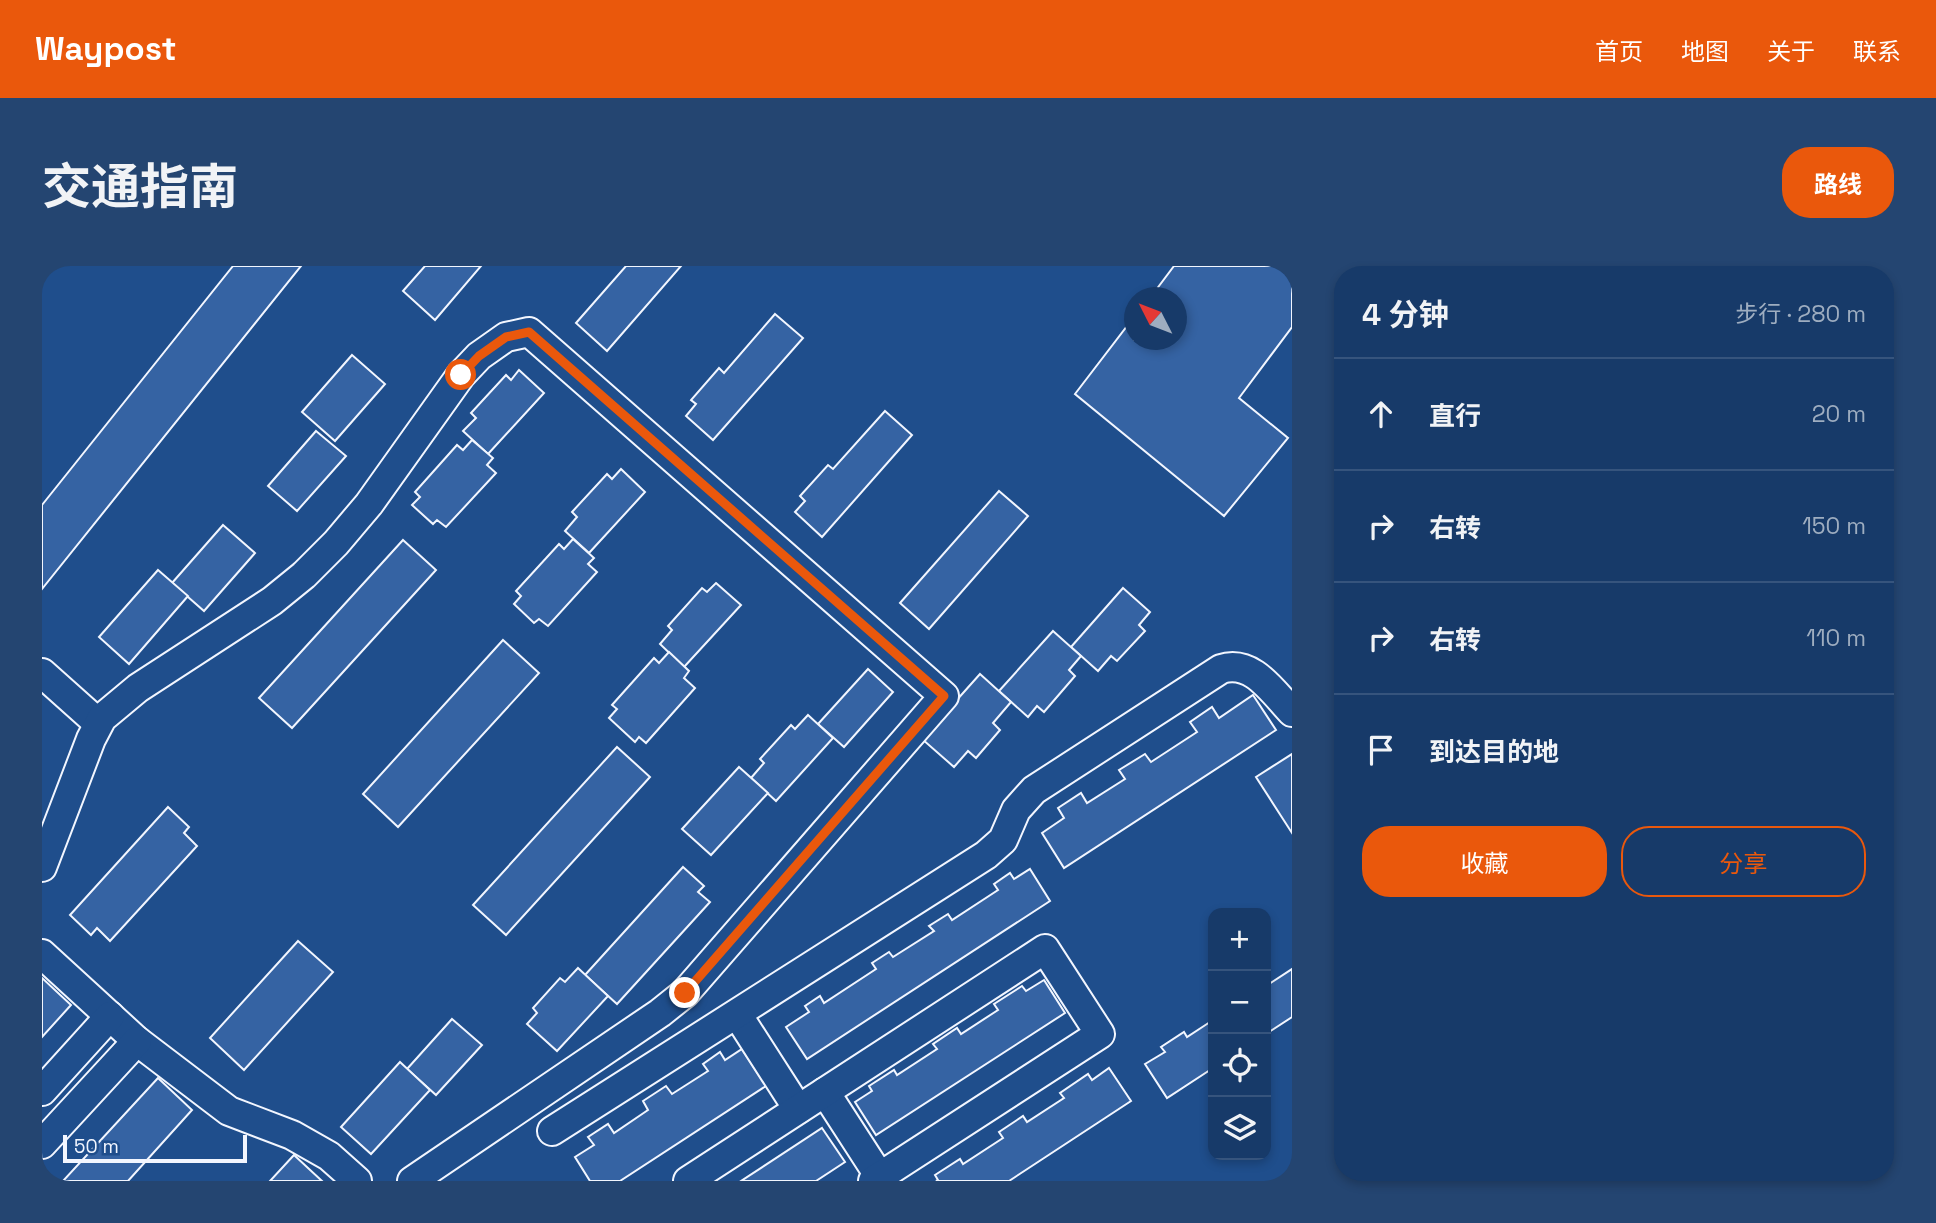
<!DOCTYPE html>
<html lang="zh">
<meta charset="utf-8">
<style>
:root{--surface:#173a69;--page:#244571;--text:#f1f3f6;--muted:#9eadc0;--line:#36547d;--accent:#ea580c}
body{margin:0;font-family:"Space Grotesk","Noto Sans SC",sans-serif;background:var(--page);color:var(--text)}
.controls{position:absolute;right:21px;bottom:21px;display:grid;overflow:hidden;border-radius:14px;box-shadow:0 4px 10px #0003}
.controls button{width:63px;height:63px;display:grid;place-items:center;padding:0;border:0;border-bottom:2px solid var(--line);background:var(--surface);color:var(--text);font:35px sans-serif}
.compass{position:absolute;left:1082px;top:21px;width:63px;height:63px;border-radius:50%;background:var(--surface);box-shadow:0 4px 10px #0003;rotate:312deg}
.scale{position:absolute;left:21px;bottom:18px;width:184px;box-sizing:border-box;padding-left:7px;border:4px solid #f2f6ff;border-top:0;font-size:19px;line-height:24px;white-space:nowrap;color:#f2f6ff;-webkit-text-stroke:5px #1f4e8c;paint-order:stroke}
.stop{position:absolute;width:21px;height:21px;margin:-16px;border:5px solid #ea580c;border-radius:50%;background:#fff}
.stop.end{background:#ea580c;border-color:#fff;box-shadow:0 2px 7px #0008}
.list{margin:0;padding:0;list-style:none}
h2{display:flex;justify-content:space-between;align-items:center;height:91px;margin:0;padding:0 28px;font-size:30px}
h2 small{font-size:23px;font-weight:400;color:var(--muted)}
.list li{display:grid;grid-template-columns:46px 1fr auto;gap:21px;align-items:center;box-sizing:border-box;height:112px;padding:0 28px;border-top:2px solid var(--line)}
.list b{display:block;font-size:26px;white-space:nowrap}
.list em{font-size:23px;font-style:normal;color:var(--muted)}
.actions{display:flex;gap:14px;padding:21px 28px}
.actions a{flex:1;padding:16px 0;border:2px solid var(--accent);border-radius:28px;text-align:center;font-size:24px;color:var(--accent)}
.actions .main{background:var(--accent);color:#fff}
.icon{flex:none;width:38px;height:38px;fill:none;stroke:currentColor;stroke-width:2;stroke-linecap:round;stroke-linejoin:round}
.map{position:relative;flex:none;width:1250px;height:915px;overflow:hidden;border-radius:28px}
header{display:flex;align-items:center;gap:42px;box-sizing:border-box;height:98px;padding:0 35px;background:var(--accent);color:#fff}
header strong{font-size:33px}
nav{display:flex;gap:38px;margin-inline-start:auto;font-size:24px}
.intro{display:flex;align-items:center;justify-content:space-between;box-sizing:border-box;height:168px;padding:0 42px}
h1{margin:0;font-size:49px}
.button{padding:18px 32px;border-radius:28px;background:var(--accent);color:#fff;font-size:24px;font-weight:700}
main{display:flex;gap:42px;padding:0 42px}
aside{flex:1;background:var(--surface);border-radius:28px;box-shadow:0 4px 10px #0003}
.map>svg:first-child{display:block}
.building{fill:#3563a3;stroke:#f2f6ff;stroke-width:2}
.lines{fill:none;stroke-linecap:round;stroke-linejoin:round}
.minor-casing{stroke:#f2f6ff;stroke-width:32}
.minor{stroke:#1f4e8c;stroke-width:28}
.route{stroke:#ea580c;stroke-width:9}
</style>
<header>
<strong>Waypost</strong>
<nav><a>首页</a><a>地图</a><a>关于</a><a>联系</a></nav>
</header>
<div class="intro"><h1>交通指南</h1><a class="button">路线</a></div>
<main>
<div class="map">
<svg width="1250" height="915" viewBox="0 0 1250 915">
<rect width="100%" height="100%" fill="#1f4e8c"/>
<g class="building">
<path d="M191 0H259L0 323V239Z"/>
<path d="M383 0H439L393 54 361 25Z"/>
<path d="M584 0H639L565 85 534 57Z"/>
<path d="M1132 0H1250V61L1197 132 1246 172 1182 250 1033 128 1092 51V74H1134V32H1108Z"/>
<path d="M733 48 761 72 671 174 644 150 654 138 649 134 677 102 682 107Z"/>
<path d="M310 89 343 118 293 175 260 146Z"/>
<path d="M477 104 502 127 446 188 421 165 434 152 429 147 464 109 469 114Z"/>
<path d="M843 145 870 169 780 271 753 246 763 235 758 230 786 199 791 203Z"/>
<path d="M274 165 304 190 255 245 226 220Z"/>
<path d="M430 174 451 192 445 199 454 207 404 261 395 254 391 258 370 239 378 231 373 226 415 179 421 184Z"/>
<path d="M579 203 603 226 547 287 523 265 535 251 530 246 565 208 570 213Z"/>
<path d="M957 225 986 250 887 363 858 337Z"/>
<path d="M181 259 213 287 162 345 130 317Z"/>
<path d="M531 273 552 292 546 298 555 306 506 360 497 353 492 357 472 338 479 330 474 325 517 278 522 283Z"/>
<path d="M361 274 394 304 250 462 217 432Z"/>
<path d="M116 304 146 330 87 398 57 371Z"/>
<path d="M674 317 699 339 642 401 618 378 630 364 626 360 660 322 665 326Z"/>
<path d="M1081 322 1108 346 1097 359 1103 365 1075 395 1069 390 1056 405 1029 381Z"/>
<path d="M1011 365 1039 390 1027 404 1033 410 1002 446 995 440 986 451 957 425Z"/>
<path d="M461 374 497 407 356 561 321 528Z"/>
<path d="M627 386 647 405 642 412 653 422 604 477 597 471 593 476 567 452 575 443 570 439 612 392 617 397Z"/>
<path d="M826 403 851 426 802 481 776 458Z"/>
<path d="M938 408 969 436 951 457 958 464 934 492 926 485 912 501 880 473Z"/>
<path d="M1211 429 1234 464 1022 602 1000 567 1022 552 1016 542 1039 527 1045 537 1083 513 1077 504 1103 488 1109 496 1155 466 1148 456 1170 441 1177 452Z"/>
<path d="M766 449 791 472 734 535 709 512 722 497 718 493 749 459 753 463Z"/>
<path d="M575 481 608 511 464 669 431 639Z"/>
<path d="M1250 488V567L1214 511Z"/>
<path d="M697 501 726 527 669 589 640 563Z"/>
<path d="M126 541 147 561 142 567 155 580 68 675 55 662 49 669 28 649Z"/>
<path d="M641 601 662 620 656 626 668 636 575 738 543 709Z"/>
<path d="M988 603 1008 635 765 793 744 761 767 746 763 740 778 730 782 737 834 703 830 697 847 686 851 691 892 665 887 660 906 648 910 654 956 624 952 618 968 607 972 613Z"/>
<path d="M256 675 291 706 202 804 168 772Z"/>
<path d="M536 702 566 730 515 785 485 758 495 747 491 742 518 712 523 716Z"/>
<path d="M1250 703V751L1224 768V720Z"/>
<path d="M0 712 29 739 0 771Z"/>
<path d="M1002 714 1023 747 834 869 813 836 830 825 827 820 852 804 855 809 895 783 891 778 915 762 919 768 956 744 952 738 980 720 984 725Z"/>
<path d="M410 753 440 779 394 829 365 803Z"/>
<path d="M1171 754V802L1125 832 1103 798 1123 786 1119 781 1142 766 1145 771Z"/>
<path d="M700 783 724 820 578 915H548L533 891 552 879 546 871 566 858 572 867 606 844 601 835 624 820 630 828 666 805 661 798 678 786 683 794Z"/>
<path d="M358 796 388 824 329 888 299 861Z"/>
<path d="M1067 802 1089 835 967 915H894L896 914 893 909 918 893 921 898 961 872 957 866 981 850 985 856 1022 832 1018 827 1046 808 1050 814Z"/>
<path d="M116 812 150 844 86 915H21Z"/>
<path d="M780 862 803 896 774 915H699Z"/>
<path d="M252 889 280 915H228Z"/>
</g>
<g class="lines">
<defs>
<g id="minor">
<path d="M0 407 56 457"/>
<path d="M0 601 49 473 60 452 96 422 230 335 262 309 294 277 327 238 419 109 437 90 464 71 487 66 902 430 643 727 618 747 370 915"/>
<path d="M0 688 95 775 187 845 250 869 287 890 315 915"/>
<path d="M695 748 756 843"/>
<path d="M0 825 68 750"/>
<path d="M783 826 838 911"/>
<path d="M510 865 944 589 961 574 974 544 992 524 1179 403C1210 393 1230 425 1250 446"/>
<path d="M0 878 95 775"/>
<path d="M646 915 1003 683 1058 768 831 915"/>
</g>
</defs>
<use href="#minor" class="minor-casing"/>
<use href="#minor" class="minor"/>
</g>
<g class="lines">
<path class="route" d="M419 109 437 90 464 71 487 66 902 430 643 727"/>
</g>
</svg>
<div class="controls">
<button>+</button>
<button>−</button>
<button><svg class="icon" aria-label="locate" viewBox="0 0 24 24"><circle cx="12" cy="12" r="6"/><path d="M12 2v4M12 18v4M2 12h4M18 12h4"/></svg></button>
<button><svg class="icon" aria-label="layers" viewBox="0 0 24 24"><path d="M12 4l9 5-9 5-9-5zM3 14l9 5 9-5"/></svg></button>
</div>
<svg class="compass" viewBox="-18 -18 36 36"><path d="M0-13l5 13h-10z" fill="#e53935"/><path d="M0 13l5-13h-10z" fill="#9eadc0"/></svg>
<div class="scale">50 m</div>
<div class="stop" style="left:419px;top:109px"></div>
<div class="stop end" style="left:643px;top:727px"></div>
</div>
<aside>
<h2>4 分钟<small>步行 · 280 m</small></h2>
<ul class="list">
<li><svg class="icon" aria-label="ahead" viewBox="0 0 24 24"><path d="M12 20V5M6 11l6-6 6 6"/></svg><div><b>直行</b></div><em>20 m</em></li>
<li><svg class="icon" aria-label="right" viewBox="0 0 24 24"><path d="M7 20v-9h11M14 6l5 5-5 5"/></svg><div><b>右转</b></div><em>150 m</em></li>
<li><svg class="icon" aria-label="right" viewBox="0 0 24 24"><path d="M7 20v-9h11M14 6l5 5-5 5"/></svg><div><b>右转</b></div><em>110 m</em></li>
<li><svg class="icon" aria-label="arrive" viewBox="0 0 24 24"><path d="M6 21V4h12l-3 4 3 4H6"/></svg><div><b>到达目的地</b></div></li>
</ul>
<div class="actions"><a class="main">收藏</a><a>分享</a></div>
</aside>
</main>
